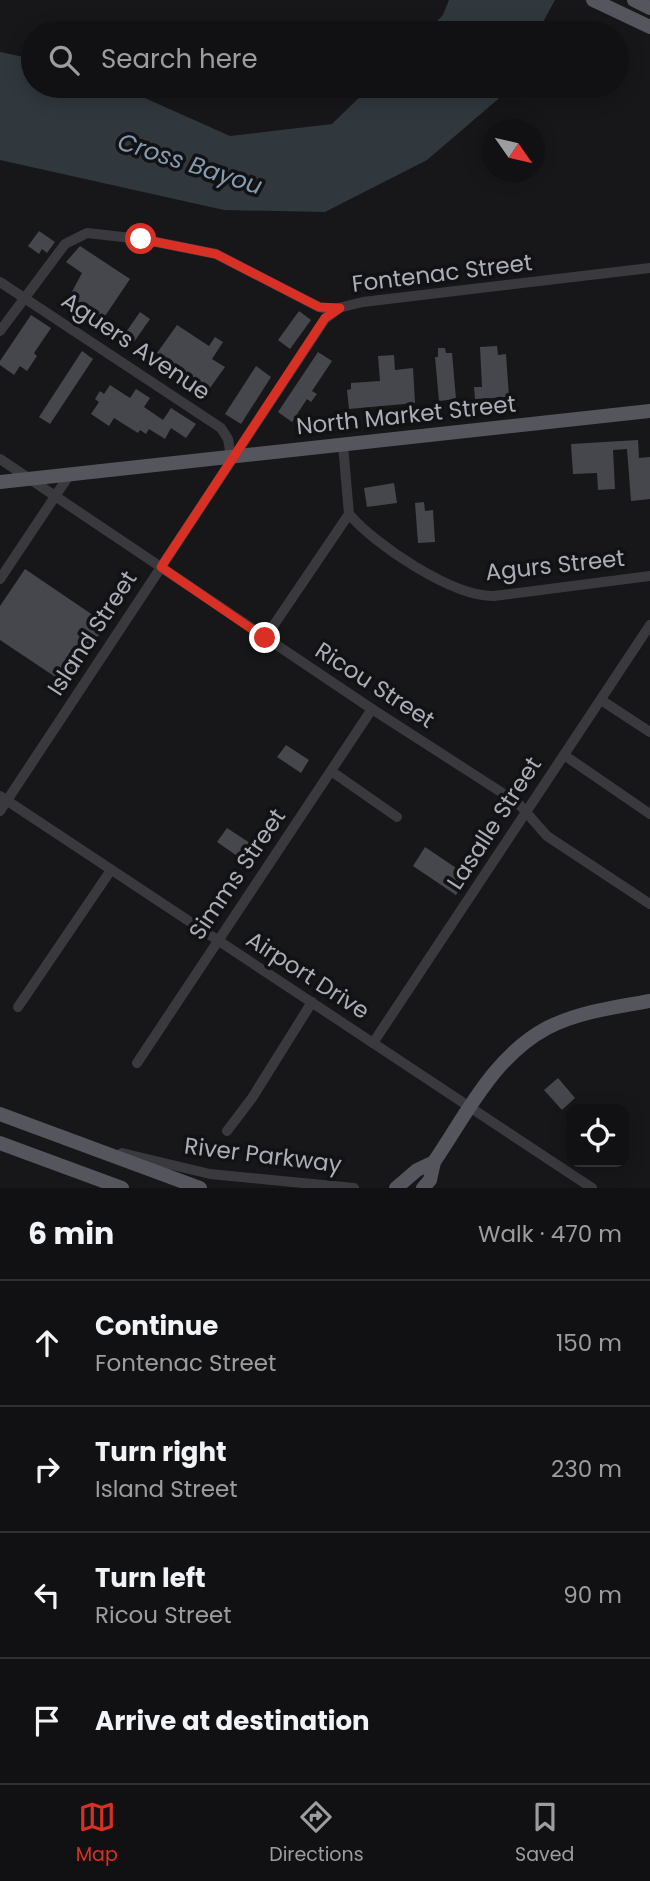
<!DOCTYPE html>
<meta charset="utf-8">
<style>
:root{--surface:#111113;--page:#1a1a1c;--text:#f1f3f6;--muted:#9c9da0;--line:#303133;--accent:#d93025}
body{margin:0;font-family:Poppins,sans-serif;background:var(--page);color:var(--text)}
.controls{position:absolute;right:21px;bottom:21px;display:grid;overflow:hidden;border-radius:14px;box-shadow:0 4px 18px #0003}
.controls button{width:63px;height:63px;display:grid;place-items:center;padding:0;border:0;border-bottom:2px solid var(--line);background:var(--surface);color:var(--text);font:35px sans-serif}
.compass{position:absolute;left:482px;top:119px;width:63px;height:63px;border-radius:50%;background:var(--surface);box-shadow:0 4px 18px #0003;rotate:124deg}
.stop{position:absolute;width:21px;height:21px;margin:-16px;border:5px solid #d93025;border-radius:50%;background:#fff}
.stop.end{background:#d93025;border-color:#fff;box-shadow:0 2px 7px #0008}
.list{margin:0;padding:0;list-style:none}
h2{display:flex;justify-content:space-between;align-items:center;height:91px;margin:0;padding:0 28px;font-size:30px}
h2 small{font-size:23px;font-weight:400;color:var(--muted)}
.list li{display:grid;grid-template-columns:46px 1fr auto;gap:21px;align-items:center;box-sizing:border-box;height:126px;padding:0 28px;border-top:2px solid var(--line)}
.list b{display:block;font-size:26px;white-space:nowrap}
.list p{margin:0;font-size:23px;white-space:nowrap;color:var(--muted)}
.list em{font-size:23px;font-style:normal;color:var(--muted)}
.icon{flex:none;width:38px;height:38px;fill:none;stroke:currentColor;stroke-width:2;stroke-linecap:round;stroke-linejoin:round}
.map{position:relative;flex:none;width:650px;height:1188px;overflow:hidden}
.search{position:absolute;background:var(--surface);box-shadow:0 4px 18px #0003;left:21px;right:21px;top:21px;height:77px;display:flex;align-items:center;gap:18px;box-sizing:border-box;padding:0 24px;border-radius:38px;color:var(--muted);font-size:26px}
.sheet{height:595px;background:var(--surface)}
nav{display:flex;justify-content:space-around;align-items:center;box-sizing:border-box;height:98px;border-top:2px solid var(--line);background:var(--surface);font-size:19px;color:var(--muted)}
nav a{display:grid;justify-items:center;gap:4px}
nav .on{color:var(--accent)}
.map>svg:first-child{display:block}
.water{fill:#30383e}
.building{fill:#46474c}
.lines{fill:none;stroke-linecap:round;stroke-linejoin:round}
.minor{stroke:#39393e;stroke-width:10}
.major{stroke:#55565d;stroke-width:14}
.route{stroke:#d93025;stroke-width:9}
.labels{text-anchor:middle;stroke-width:7;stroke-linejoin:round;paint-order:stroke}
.street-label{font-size:23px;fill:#aaaeb8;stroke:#121214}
.water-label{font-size:24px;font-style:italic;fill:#849bb0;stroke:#121214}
</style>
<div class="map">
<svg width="650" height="1188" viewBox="0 0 650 1188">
<rect width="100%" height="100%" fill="#171719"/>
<g class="water">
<path d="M449 0H555L537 33H425L443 15Z"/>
<path d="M0 52 33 59V86H118L230 136 332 124 371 86H509L504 94 427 160 325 212 224 210 0 160Z"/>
</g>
<g class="building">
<path d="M39 231 55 242 47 253 42 249 39 254 28 246Z"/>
<path d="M80 246 130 279 101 322 67 301 82 273 66 262Z"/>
<path d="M299 311 311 320 290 349 278 340Z"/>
<path d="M140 312 150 319 134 342 124 335Z"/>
<path d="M31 315 51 328 34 353 37 356 27 371 20 366 14 375 0 365V361Z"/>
<path d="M177 325 209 346 215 337 223 342 212 359 225 367 210 388 157 353Z"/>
<path d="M497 346 498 355 506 354 509 397 475 399 474 387H482L480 347Z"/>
<path d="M438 348H445L446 353H452L456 399 439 401 435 357H438Z"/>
<path d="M82 351 93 359 50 424 39 417Z"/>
<path d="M318 352 332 361 312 391 317 394 311 402 307 399 292 422 278 412Z"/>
<path d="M394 355 395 370 413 368 415 403 349 409 347 390 351 389V383L380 381 378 356Z"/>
<path d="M256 366 271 377 241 424 225 414Z"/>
<path d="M110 385 130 398 136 389 150 398 144 407 163 420 171 408 196 424 186 438 171 428 165 439 149 429 146 434 140 430 138 433 114 418 109 426 91 414 99 402 95 399 100 391 104 394Z"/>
<path d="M638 440 639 458 650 457V499L631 501 627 449 613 450 615 489 598 490 597 473 573 474 571 444Z"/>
<path d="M394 483 397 503 367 507 364 488Z"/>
<path d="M424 502 425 511 433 510 435 542 418 543 415 503Z"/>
<path d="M25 569 106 624 66 684 0 640V606Z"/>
<path d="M286 745 309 760 301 773 277 757Z"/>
<path d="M227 828 256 847 246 862 217 842Z"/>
<path d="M425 847 468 876 456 895 413 866Z"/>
<path d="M558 1078 575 1098 562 1110 544 1090Z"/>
</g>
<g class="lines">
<g class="minor">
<path d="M0 282 221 428 228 439 231 457"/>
<path d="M0 331 65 244 87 233 141 239 216 254 319 307 330 310 363 302 650 268"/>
<path d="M343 445 349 514C375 545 453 597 494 596L650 576"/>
<path d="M0 459 372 709 518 803 547 836 650 904"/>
<path d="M0 579 70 474"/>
<path d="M265 638 349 514"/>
<path d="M601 700 650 732"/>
<path d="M564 755 650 814"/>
<path d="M331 771 397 817"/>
<path d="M0 796 592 1188"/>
<path d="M0 811 325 319 338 309"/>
<path d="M18 1007 111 870"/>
<path d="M373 1043 650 625"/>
<path d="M137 1063 372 709"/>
<path d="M227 1131 252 1098 312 1002"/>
<path d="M122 1153 210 1174 354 1188"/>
</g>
<g class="major">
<path d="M593 0 650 27"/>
<path d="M634 0 650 8"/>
<path d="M0 482 650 411"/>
<path d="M0 1114 200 1188"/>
<path d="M0 1143 122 1188"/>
<path d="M396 1188 417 1170 434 1162"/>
<path d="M423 1188 430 1180 434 1162C466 1115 494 1056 547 1028 578 1012 615 1007 650 1001"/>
</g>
</g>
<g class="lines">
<path class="route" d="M141 239 216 254 319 307 340 308 325 318 161 567 265 638"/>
</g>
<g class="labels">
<g class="street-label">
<text transform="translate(442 273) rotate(-7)" y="8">Fontenac Street</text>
<text transform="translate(136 346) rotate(34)" y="8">Aguers Avenue</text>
<text transform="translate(406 415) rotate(-6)" y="8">North Market Street</text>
<text transform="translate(555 565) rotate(-6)" y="8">Agurs Street</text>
<text transform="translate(92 633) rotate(-57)" y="8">Island Street</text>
<text transform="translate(375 685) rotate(33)" y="8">Ricou Street</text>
<text transform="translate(494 823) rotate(-57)" y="8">Lasalle Street</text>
<text transform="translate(237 874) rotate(-56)" y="8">Simms Street</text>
<text transform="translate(308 975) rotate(33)" y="8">Airport Drive</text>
<text transform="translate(263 1155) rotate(7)" y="8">River Parkway</text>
</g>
<g class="water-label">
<text transform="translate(190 164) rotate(18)" y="8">Cross Bayou</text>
</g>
</g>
</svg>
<div class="controls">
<button><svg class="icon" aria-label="locate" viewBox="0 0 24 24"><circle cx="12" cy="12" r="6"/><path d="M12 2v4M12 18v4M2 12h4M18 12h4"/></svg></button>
</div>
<svg class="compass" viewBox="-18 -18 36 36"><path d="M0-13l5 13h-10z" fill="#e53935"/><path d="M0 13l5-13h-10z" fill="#9c9da0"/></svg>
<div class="stop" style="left:141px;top:239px"></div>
<div class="stop end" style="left:265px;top:638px"></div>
<div class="search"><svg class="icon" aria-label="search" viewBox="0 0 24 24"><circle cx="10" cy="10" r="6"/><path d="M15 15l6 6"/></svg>Search here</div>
</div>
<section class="sheet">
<h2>6 min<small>Walk · 470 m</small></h2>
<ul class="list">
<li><svg class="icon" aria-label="ahead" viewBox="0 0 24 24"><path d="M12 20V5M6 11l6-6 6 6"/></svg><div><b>Continue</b><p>Fontenac Street</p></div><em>150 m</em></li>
<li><svg class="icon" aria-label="right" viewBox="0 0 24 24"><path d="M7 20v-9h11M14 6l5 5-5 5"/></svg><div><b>Turn right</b><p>Island Street</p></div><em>230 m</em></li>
<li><svg class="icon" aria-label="left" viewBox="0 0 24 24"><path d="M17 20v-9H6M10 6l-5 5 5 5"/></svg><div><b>Turn left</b><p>Ricou Street</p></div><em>90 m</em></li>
<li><svg class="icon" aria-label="arrive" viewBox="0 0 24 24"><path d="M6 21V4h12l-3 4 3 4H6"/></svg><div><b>Arrive at destination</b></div></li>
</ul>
</section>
<nav>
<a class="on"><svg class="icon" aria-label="map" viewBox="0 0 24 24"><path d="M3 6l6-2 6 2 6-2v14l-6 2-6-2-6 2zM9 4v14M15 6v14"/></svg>Map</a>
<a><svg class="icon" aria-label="directions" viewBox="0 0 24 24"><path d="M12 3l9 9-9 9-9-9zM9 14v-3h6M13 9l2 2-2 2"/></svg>Directions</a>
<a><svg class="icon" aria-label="saved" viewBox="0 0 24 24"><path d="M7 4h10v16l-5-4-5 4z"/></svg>Saved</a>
</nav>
